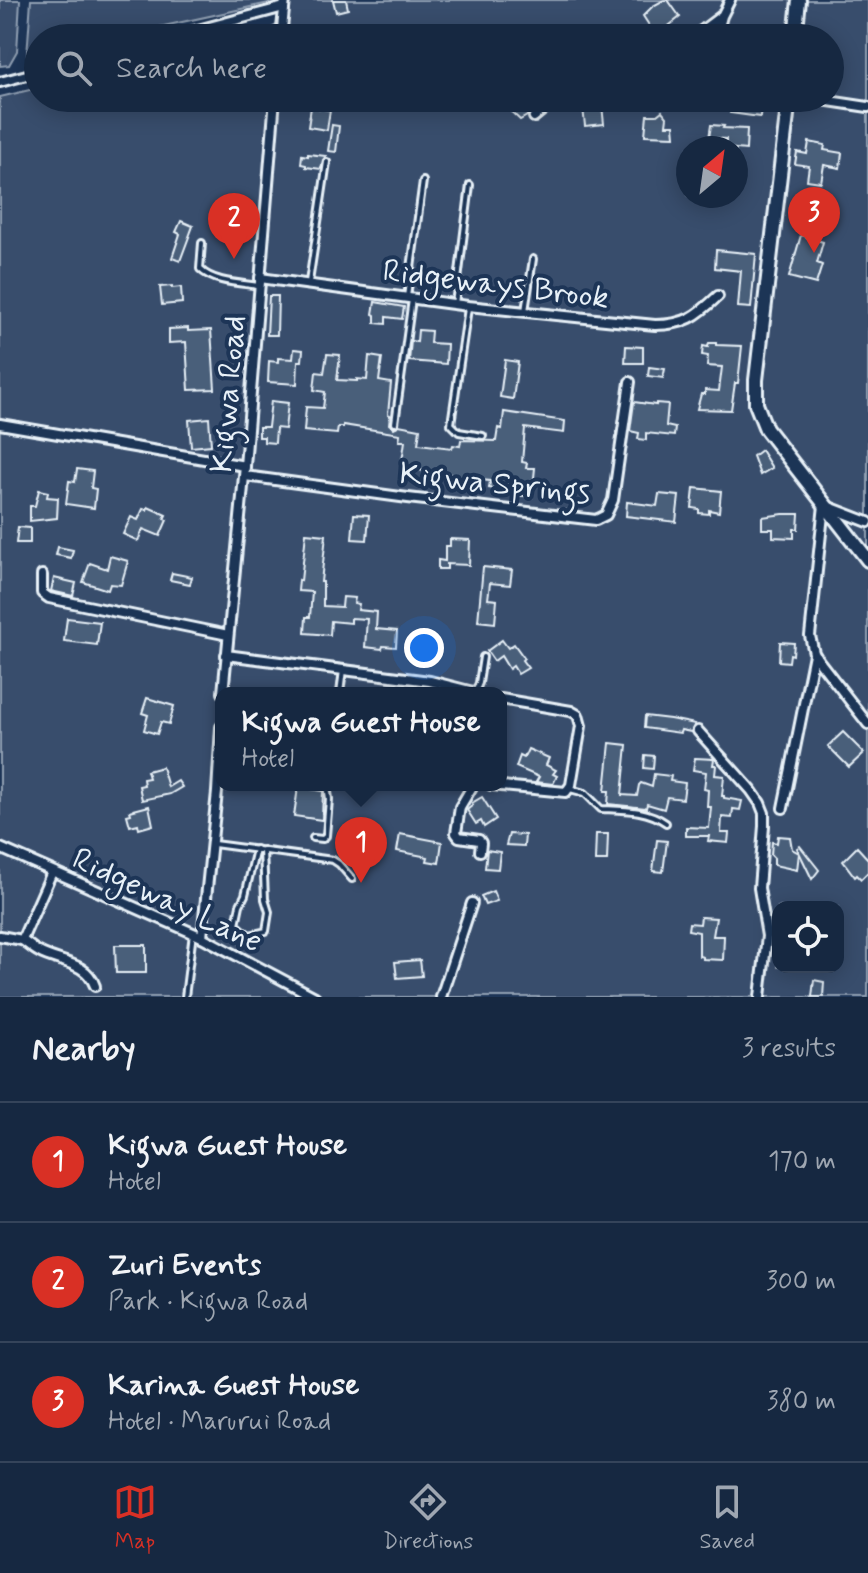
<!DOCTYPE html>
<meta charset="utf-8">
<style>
:root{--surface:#162841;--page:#23344c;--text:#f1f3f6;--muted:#9ea6b1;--line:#35445a;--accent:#d93025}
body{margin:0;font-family:Mynerve,sans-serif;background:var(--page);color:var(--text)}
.controls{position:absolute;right:24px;bottom:24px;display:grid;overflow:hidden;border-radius:16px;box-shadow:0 4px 20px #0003}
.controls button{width:72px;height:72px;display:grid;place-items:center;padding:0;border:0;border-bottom:2px solid var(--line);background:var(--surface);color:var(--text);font:40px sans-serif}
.compass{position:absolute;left:676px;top:136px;width:72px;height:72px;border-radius:50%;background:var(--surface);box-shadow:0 4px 20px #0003;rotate:29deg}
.you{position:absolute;left:424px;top:648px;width:28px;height:28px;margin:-20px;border:6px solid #fff;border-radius:50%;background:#1a73e8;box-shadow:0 0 0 12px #1a73e833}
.badge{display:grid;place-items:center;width:52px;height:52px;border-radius:50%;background:var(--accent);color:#fff;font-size:26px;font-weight:700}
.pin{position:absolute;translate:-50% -66px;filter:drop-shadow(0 2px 4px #0008)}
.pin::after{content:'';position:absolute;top:42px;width:28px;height:24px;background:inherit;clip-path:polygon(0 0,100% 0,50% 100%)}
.popup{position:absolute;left:215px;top:687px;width:292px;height:104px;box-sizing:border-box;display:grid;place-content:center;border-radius:16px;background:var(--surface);filter:drop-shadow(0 2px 6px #0005);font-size:26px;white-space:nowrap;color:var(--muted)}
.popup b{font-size:30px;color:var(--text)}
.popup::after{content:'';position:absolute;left:50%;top:100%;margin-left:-16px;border:16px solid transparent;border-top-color:var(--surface)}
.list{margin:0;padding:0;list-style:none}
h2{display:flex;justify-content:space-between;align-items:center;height:104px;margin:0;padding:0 32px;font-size:34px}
h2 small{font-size:26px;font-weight:400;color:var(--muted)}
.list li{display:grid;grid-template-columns:52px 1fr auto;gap:24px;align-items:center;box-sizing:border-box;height:120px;padding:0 32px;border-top:2px solid var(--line)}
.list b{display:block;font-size:30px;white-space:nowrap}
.list p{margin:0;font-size:26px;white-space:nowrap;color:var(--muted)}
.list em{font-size:26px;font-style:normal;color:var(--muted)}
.icon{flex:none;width:44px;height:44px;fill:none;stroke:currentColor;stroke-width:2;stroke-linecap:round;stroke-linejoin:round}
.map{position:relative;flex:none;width:868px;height:997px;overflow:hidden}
.search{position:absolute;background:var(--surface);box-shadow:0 4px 20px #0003;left:24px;right:24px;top:24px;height:88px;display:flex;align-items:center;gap:20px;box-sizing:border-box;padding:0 28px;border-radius:44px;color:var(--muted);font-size:30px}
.sheet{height:464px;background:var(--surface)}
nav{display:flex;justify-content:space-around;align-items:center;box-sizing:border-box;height:112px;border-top:2px solid var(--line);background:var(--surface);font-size:22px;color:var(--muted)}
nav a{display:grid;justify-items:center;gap:4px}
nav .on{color:var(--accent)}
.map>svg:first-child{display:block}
.green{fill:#374d6c;stroke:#909fb2;stroke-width:2;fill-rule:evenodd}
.building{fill:#495e7a;stroke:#e8f1f8;stroke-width:2}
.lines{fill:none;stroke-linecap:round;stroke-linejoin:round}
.lane-casing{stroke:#e8f1f8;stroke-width:10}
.street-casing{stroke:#e8f1f8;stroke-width:14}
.secondary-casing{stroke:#e8f1f8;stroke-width:18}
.lane{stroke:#1d3557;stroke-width:4}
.street{stroke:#1d3557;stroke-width:8}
.secondary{stroke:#1d3557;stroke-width:12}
.labels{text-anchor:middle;stroke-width:8;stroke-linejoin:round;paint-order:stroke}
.street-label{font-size:32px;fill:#e8f1f8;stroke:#1d3557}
</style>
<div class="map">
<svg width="868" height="997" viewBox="0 0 868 997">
<rect width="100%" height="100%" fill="#1d3557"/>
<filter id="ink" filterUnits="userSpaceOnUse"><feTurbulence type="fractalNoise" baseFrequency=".0125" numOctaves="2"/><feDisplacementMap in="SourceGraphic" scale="16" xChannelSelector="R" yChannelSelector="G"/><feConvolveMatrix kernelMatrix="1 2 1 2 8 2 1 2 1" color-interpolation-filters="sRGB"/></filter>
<g filter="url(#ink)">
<g class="green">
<path d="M0 0H20L17 51 9 65 0 66Z"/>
<path d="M31 0H269V3L109 38H38V53L27 56Z"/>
<path d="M285 0H868V997H0V97L38 88V98H830V38H244L261 34 283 21ZM688 148H736V196H688ZM221 693H501V785H221ZM778 907H838V967H778Z"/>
</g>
<g class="building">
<path d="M333 0H346L348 9 336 12Z"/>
<path d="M664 0H668L680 17 656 36 643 16 653 6Z"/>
<path d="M512 98H534L538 104 527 116 520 120 504 105Z"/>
<path d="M732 98H752L751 102 761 103 760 117 730 113Z"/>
<path d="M602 105 604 124 585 126 583 107Z"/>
<path d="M311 107 330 110 327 130 308 127Z"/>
<path d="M662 111 667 117 666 125H674L675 136 645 135 647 115H657Z"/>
<path d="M332 125 339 126 336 152 328 151Z"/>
<path d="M711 125 724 126 723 128 747 129 746 150 726 148V139L709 138Z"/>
<path d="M809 142 825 145 824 150 842 153 840 168 824 165 821 182 807 180 809 166 795 164 797 152 807 154Z"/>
<path d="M308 154 326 156 323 160 321 169 306 167V165L301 164 302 155 308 156Z"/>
<path d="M181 221 193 226 180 261 172 258 180 234 176 232Z"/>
<path d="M801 235 823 242 817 263 822 265 816 284 789 277Z"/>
<path d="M716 250 756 254 751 308 738 307 741 271 715 268Z"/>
<path d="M172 286V288L181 287 182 303 162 305 160 287Z"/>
<path d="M269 296H278L277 335H267Z"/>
<path d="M375 302 404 307 402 319 386 317V324L375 323V315L373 314Z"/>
<path d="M188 328V331L211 330 215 389 189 390 186 342 169 343V329Z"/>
<path d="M418 330 431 331 430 343 447 344 446 364 409 361 411 341 417 342Z"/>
<path d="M709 343H716V345L742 346 738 383H735L731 410 697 409 701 394H705V390L719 391 722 367 707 366 708 356 702 355 703 346 708 347Z"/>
<path d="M626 346 643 347V363H625Z"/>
<path d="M294 349 303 350 302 361H298L297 384 268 382 269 361 278 362V358L293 359Z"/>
<path d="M327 354 340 355 337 380 357 381V379L367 380 369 356 382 358 379 381 391 383 388 414 390 415 389 424 394 428 399 425 420 429 418 444 452 448 453 445 460 446 461 440 496 441 498 428 502 429 504 412 565 421 564 433 525 428 522 462 527 463 526 468H535L532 497 497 493 498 489 489 488 490 481 450 477V474L401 468 405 441H399L400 434 343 425V427H338L337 434 304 431 306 407 323 408 325 392 314 390 316 372 324 373Z"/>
<path d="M505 360 518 362 513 399 500 397Z"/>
<path d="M649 367 665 369 663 378 648 376Z"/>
<path d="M271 401 288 403 285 429 276 428 275 443 264 442V437H259V427H268Z"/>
<path d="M634 402 656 405V403L668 404 666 426 675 428 674 436 646 433V440L638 439 639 433 630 431Z"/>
<path d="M209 418 211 445 191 447 189 420Z"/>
<path d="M761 450 772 468 760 475 753 456Z"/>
<path d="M77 469 93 471 91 488 96 489 94 508 66 504 69 481 75 482Z"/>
<path d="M694 488 721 491 719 512 709 510V514L699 513V509L692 508Z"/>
<path d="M39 490 48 492 47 497 58 498 57 518 30 521V506H35Z"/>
<path d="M659 494 679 496 676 522 626 516 627 502 657 506Z"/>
<path d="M148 507 166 515 164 519 167 520 160 536 143 529 138 541 123 534 131 517 138 520 143 509 147 510Z"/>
<path d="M354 514 369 515 367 540 352 539Z"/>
<path d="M783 514H799L798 529H794V538L773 537V529H762V517Z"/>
<path d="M18 527 30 528V543H16Z"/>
<path d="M306 533 326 535 321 582H323V606L342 607 343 597 355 598 354 603 359 604 358 610 377 612 376 629 397 631 396 647 383 646 382 649 365 647 367 619 351 618V623L331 621 330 635 305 633 306 617H310L312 592 298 591 299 580 301 581Z"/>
<path d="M450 539 470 540 469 565 447 564V569H438V560L445 561V546H450Z"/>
<path d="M58 547 73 550 71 558 56 555Z"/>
<path d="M110 556 128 561 121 585 110 584 108 590 83 582 90 563 107 569Z"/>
<path d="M483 567 512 570 510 585 490 583 488 599 497 600 495 623 478 621Z"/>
<path d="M172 573 192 577 190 584 170 580Z"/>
<path d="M54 578 76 583 73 596 51 591Z"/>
<path d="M67 618 100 622 97 645 64 641Z"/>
<path d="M502 640 508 648 514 644 524 658 522 660 528 668 518 674 513 666 509 669 501 656 494 661 487 651Z"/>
<path d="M780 642 794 643 793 655 790 654 789 662 779 661Z"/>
<path d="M147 698 174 706 169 724 161 722 157 734 144 730 148 715 142 713Z"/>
<path d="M645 716 670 719 695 724 691 732 681 730 680 733 644 728Z"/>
<path d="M843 732 864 753 849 767 828 746Z"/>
<path d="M610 743 627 745 622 795 637 796 639 785 641 783 652 787 654 774 671 776 670 781 685 783 683 799 667 797 664 809 647 804 646 808 608 804 609 791H605Z"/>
<path d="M528 749 549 758 546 765 556 770 553 774 557 776 553 784 536 782 539 777 516 767 520 756 524 758Z"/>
<path d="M645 755 654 756 653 769 644 768Z"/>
<path d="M695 758 714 759 713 765H716L715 775 724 776 722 796H724V798L742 801 740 810 733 809 732 818 722 817 721 833H729L728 843 708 841 709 836H686V827L709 828 711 807H707L708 790 704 789 706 772 693 770Z"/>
<path d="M162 767 168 787 178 781 182 787 170 794 142 800 139 786 144 785 143 779 149 778 147 771Z"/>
<path d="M298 787 323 791 322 820 294 816Z"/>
<path d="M482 797 496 819 484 827 481 821 476 824 467 810 473 805 472 803Z"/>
<path d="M149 806 153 825 139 829 138 824 130 826 127 815 131 814 130 811Z"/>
<path d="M400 834 442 842 439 863 427 861 428 857 397 851Z"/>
<path d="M509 834 525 835 524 846 506 845Z"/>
<path d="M596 834H608L607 861H595Z"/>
<path d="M778 836 790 837 792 849 799 853 797 870 774 865V858L771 855 772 842 777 843Z"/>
<path d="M657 840 667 841 663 872 653 871Z"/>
<path d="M800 846 819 870 812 879 797 848Z"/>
<path d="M857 847 868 859V872L861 879 857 875 855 877 843 861Z"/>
<path d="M487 850 500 852 498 869 485 868Z"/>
<path d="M493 891 497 901 485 905 481 896Z"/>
<path d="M701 917 716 918 713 936H724L723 960 703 959V957L699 956V932L688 930 689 923 700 924Z"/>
<path d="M115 945H146V973H116Z"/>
<path d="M420 960 422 976 397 978 395 962Z"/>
<path d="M814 980 824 982 823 997H812Z"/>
</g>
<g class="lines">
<defs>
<g id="lane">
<path d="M202 243 200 269C214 283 241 283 260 286"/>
<path d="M309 282 327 162"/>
<path d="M407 297 423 181"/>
<path d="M455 304 470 185"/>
<path d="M468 308 451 424 459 432 483 436"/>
<path d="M525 311 533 259"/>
<path d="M395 423 412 299"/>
<path d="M475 692 479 683 483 657"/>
<path d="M340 693 343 670"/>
<path d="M570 789 585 793 601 809C622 810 647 809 666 823"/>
<path d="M313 838 323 839 326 836 329 799 327 785"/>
<path d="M214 844 333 860 339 864 352 879"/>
<path d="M256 849 245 895 240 905 236 924 249 935 266 931 269 912 265 899 263 850"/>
<path d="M185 997 193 933"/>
</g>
<g id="street">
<path d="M168 38 284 7"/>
<path d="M281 38 285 0"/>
<path d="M692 38 720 17"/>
<path d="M716 38 722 16 730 0"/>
<path d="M0 82 38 72"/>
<path d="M809 98 868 107"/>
<path d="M534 117 557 98"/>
<path d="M260 278 468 306 655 325C685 325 697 316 718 296"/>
<path d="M0 424 245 466"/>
<path d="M245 476 408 498 596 520 606 515 613 500 630 382"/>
<path d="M868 522 824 505 810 636 814 653 819 661 868 724"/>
<path d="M42 575V593L49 598 228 635"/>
<path d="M226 655 430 681 477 693"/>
<path d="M223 693 245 466 275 98"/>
<path d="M698 731 751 790 760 803 764 813V826L759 888 767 936 760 997"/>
<path d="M473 785 460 807 456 833 459 837 479 840 481 843 480 851"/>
<path d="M491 785 566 792 571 785 581 726 578 715 571 711 501 699"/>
<path d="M783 808 814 654"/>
<path d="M0 848 202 937 315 997"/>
<path d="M0 936 22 940 52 872"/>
<path d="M202 937 217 792 221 727"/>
<path d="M22 940C28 944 33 949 39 952 59 963 86 961 95 986"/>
<path d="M441 997 472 903"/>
</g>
<g id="secondary">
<path d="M795 38 799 0"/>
<path d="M789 98 756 380V404L766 429 868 560"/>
</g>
</defs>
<use href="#lane" class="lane-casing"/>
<use href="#street" class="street-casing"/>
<use href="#secondary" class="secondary-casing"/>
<use href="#lane" class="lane"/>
<use href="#street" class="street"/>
<use href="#secondary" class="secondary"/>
</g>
</g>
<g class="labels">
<g class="street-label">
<text transform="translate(496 283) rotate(7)" y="11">Ridgeways Brook</text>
<text transform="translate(227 394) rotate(-85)" y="11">Kigwa Road</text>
<text transform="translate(495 482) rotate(6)" y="11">Kigwa Springs</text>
<text transform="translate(168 899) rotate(25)" y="11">Ridgeway Lane</text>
</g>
</g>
</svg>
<div class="controls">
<button><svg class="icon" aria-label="locate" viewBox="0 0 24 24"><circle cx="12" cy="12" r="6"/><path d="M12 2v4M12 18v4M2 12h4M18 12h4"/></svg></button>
</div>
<svg class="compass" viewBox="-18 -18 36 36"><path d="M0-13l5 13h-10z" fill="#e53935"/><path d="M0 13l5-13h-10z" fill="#9ea6b1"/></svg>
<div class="you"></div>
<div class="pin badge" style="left:361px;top:883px">1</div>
<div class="popup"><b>Kigwa Guest House</b>Hotel</div>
<div class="pin badge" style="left:234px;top:259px">2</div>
<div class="pin badge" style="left:814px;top:253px">3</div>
<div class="search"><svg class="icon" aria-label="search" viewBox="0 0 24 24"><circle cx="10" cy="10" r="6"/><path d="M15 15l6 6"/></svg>Search here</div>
</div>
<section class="sheet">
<h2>Nearby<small>3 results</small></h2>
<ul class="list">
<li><span class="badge">1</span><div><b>Kigwa Guest House</b><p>Hotel</p></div><em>170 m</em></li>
<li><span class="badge">2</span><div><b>Zuri Events</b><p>Park · Kigwa Road</p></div><em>300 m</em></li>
<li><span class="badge">3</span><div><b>Karina Guest House</b><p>Hotel · Marurui Road</p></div><em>380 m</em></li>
</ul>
</section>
<nav>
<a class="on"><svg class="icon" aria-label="map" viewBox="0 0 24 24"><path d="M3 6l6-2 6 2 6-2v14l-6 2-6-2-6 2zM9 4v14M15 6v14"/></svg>Map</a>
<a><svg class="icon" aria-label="directions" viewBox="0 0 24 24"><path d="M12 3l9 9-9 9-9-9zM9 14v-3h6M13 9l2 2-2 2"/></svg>Directions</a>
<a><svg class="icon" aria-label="saved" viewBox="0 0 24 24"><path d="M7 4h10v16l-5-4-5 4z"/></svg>Saved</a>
</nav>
